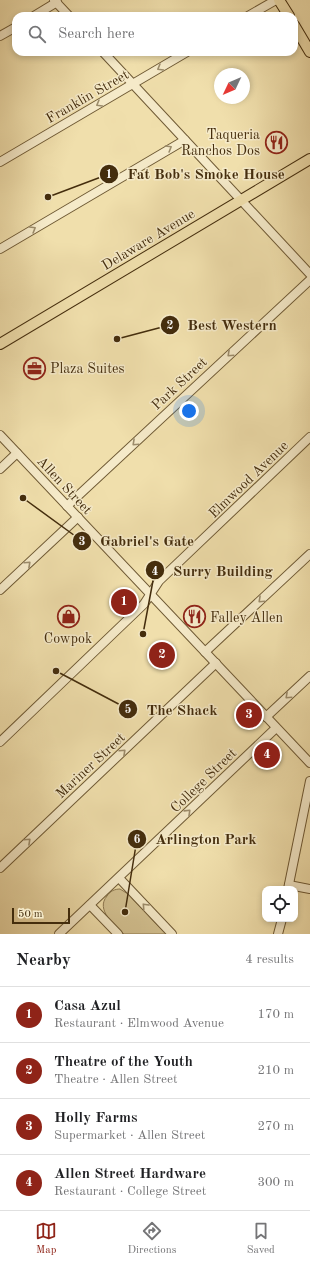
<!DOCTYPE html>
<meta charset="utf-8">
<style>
:root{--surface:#fff;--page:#f2f2f2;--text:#202124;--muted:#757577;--line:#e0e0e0;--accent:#8f2418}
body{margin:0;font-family:"Old Standard TT",serif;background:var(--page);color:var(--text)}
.controls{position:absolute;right:12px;bottom:12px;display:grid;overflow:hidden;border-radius:8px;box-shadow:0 2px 6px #0003}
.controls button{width:36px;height:36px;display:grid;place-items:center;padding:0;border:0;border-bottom:1px solid var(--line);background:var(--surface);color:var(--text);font:20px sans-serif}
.compass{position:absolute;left:214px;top:68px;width:36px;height:36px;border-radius:50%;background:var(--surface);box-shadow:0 2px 6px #0003;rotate:226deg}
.scale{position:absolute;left:12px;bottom:10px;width:58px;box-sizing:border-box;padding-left:4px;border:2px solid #442d0d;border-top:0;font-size:11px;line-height:14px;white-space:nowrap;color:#442d0d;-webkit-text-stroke:3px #f5eac9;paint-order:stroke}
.you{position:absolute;left:189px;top:411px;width:14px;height:14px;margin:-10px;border:3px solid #fff;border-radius:50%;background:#1a73e8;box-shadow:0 0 0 6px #1a73e833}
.badge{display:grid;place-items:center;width:26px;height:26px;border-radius:50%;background:var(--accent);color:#fff;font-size:13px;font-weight:700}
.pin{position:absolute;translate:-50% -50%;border:2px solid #fff;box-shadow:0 1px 4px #0006}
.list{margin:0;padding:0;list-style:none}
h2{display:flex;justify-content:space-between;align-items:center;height:52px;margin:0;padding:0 16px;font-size:17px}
h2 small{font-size:13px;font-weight:400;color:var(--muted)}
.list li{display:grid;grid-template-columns:26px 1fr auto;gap:12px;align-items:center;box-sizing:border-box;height:56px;padding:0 16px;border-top:1px solid var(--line)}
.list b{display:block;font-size:15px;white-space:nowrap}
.list p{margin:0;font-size:13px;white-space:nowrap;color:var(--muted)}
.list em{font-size:13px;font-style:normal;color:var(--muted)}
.icon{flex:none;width:22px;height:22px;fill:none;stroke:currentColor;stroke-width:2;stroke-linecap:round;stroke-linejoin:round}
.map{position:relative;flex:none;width:310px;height:934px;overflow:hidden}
.search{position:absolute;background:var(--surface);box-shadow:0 2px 6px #0003;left:12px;right:12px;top:12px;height:44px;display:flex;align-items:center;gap:10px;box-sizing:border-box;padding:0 14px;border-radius:12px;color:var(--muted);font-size:15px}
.sheet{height:276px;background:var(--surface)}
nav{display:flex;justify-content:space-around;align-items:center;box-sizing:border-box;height:56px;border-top:1px solid var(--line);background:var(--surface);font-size:11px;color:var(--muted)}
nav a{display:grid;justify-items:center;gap:2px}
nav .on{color:var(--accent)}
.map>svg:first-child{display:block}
.green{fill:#d3c191;stroke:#8c774f}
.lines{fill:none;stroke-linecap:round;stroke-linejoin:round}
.minor-casing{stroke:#6f5a35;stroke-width:10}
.major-casing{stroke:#442d0d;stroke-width:12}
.minor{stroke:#f5eac9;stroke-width:8}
.major{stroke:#f0dfac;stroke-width:10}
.oneway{stroke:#9c8c6b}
.labels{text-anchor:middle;stroke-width:3;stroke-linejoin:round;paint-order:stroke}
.street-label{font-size:14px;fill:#442d0d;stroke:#f5eac9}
.poi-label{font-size:14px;fill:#442d0d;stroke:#f5eac9;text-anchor:start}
.leader{fill:none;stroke:#442d0d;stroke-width:1.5}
.callout-dot{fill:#442d0d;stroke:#f5eac9;stroke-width:1.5}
.mark-label{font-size:12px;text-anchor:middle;font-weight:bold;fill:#fff}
.callout-label{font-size:15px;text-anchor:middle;font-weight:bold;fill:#442d0d;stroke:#f5eac9;stroke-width:3;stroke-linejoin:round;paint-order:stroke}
</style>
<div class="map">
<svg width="310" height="934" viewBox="0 0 310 934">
<rect width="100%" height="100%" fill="#f0dfac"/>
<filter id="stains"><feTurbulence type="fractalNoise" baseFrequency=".005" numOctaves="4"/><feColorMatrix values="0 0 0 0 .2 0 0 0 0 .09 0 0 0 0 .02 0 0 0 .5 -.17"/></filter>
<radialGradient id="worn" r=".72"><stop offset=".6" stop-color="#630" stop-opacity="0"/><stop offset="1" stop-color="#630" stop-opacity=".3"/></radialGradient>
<path class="green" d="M120 889 128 894 166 934H124C115 925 95 910 107 896 110 891 115 889 120 889Z"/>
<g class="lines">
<defs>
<g id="minor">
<path d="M54 0 69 16"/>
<path d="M34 16 57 2"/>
<path d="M248 16 276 0"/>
<path d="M0 36 16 27"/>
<path d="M103 52 310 274"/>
<path d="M0 162 187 52"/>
<path d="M0 249 185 140"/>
<path d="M0 435 310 763"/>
<path d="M0 469 17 453"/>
<path d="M67 506 310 280"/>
<path d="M0 590 78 517"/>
<path d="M205 652 310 554"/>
<path d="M266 717 310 676"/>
<path d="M0 742 144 604 159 581 310 437"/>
<path d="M0 868 216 663"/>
<path d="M119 878 172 934"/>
<path d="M289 885 310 889"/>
<path d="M288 889 310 781"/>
<path d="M90 905 118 934"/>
<path d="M59 934 276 728"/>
<path d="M278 934 282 919"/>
</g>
<g id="major">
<path d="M279 0 289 16"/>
<path d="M294 25 310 52"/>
<path d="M0 344 310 159"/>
</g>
</defs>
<use href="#minor" class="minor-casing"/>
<use href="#major" class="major-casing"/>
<use href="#minor" class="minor"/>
<use href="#major" class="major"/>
</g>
<defs><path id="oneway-chevron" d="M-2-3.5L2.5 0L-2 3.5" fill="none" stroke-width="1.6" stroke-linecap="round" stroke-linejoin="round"/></defs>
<g class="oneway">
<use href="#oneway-chevron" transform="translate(160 68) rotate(150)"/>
<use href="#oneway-chevron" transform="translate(99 104) rotate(150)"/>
<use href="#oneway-chevron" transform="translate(169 148) rotate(-31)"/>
<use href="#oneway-chevron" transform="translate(33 229) rotate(-31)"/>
<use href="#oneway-chevron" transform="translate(230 354) rotate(137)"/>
<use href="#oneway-chevron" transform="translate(135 443) rotate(137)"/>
<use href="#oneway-chevron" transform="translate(28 564) rotate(-43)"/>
<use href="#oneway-chevron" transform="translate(261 600) rotate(137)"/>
<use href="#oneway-chevron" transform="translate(288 696) rotate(137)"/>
<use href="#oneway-chevron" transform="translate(123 752) rotate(-43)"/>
<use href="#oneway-chevron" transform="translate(188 812) rotate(-44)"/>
<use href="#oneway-chevron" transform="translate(28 841) rotate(-43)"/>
<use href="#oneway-chevron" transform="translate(145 906) rotate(-133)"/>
</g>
<defs>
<symbol id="restaurant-ring" viewBox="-11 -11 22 22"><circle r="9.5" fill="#f5eac9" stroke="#8f2418" stroke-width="1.5"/><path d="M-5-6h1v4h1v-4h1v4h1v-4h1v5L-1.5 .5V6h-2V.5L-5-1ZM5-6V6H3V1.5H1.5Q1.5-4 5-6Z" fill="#8f2418"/></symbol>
<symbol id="office-ring" viewBox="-11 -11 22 22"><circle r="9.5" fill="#f5eac9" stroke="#8f2418" stroke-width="1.5"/><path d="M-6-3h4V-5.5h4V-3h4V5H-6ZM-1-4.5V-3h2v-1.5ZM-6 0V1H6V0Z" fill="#8f2418"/></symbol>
<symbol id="shop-ring" viewBox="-11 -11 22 22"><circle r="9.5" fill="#f5eac9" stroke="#8f2418" stroke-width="1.5"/><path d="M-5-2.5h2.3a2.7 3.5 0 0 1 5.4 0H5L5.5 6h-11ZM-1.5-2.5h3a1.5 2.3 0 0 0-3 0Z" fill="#8f2418"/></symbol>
</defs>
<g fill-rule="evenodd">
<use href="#restaurant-ring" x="264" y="130" width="25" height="25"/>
<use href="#office-ring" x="22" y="356" width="25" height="25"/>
<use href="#shop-ring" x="56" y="604" width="25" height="25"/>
<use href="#restaurant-ring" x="182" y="604" width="25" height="25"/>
</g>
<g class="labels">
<g class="street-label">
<text transform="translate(87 96) rotate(-30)" y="5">Franklin Street</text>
<text transform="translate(148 239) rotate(-31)" y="5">Delaware Avenue</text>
<text transform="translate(179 383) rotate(-43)" y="5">Park Street</text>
<text transform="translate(248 479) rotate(-44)" y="5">Elmwood Avenue</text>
<text transform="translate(65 485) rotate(47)" y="5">Allen Street</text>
<text transform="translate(90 765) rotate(-43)" y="5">Mariner Street</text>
<text transform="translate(203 780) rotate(-44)" y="5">College Street</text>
</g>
<g class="poi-label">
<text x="260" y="139" text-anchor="end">Taqueria<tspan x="260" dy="16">Ranchos Dos</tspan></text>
<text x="50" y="373">Plaza Suites</text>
<text x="210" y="622">Falley Allen</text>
<text x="68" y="643" text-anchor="middle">Cowpok</text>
</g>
</g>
<path class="leader" d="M48 197L109 174M117 339L170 325M23 498L82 541M143 634L155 570M56 671L128 709M125 912L137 839"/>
<g class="callout-dot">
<circle cx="48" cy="197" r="4"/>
<circle cx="117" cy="339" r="4"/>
<circle cx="23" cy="498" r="4"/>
<circle cx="143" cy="634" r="4"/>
<circle cx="56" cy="671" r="4"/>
<circle cx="125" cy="912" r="4"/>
<circle cx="109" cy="174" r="10"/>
<circle cx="170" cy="325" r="10"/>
<circle cx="82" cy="541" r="10"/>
<circle cx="155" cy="570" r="10"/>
<circle cx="128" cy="709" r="10"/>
<circle cx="137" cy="839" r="10"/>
</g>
<g class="mark-label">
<text x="109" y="178">1</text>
<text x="170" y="329">2</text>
<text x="82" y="545">3</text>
<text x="155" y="575">4</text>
<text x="128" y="713">5</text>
<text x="137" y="843">6</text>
</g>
<g class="callout-label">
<text x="206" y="179">Fat Bob's Smoke House</text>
<text x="232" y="330">Best Western</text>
<text x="147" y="546">Gabriel's Gate</text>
<text x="223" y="576">Surry Building</text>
<text x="182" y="715">The Shack</text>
<text x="206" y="844">Arlington Park</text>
</g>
<rect width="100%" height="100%" filter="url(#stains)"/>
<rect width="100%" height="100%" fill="url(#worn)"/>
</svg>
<div class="controls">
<button><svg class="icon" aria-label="locate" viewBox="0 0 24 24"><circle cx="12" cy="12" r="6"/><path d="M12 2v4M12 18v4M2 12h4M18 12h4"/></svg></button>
</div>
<svg class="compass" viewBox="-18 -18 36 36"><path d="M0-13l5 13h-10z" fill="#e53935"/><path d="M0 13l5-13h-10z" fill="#757577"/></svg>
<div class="scale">50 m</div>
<div class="you"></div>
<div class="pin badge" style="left:124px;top:602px">1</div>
<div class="pin badge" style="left:162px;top:655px">2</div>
<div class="pin badge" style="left:249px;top:715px">3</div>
<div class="pin badge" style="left:267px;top:755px">4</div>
<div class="search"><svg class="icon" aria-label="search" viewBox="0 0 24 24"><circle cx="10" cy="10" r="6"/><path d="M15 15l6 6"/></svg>Search here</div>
</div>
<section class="sheet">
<h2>Nearby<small>4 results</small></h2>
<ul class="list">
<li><span class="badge">1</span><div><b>Casa Azul</b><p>Restaurant · Elmwood Avenue</p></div><em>170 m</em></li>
<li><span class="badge">2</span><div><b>Theatre of the Youth</b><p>Theatre · Allen Street</p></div><em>210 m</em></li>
<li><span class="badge">3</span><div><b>Holly Farms</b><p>Supermarket · Allen Street</p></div><em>270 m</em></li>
<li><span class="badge">4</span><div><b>Allen Street Hardware</b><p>Restaurant · College Street</p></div><em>300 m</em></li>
</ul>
</section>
<nav>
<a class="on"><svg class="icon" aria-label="map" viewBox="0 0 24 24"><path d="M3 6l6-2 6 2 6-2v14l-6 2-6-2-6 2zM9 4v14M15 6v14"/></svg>Map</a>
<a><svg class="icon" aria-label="directions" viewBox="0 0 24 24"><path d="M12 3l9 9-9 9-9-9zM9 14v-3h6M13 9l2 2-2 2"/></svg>Directions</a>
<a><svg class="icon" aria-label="saved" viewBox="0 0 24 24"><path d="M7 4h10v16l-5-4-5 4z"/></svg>Saved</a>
</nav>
